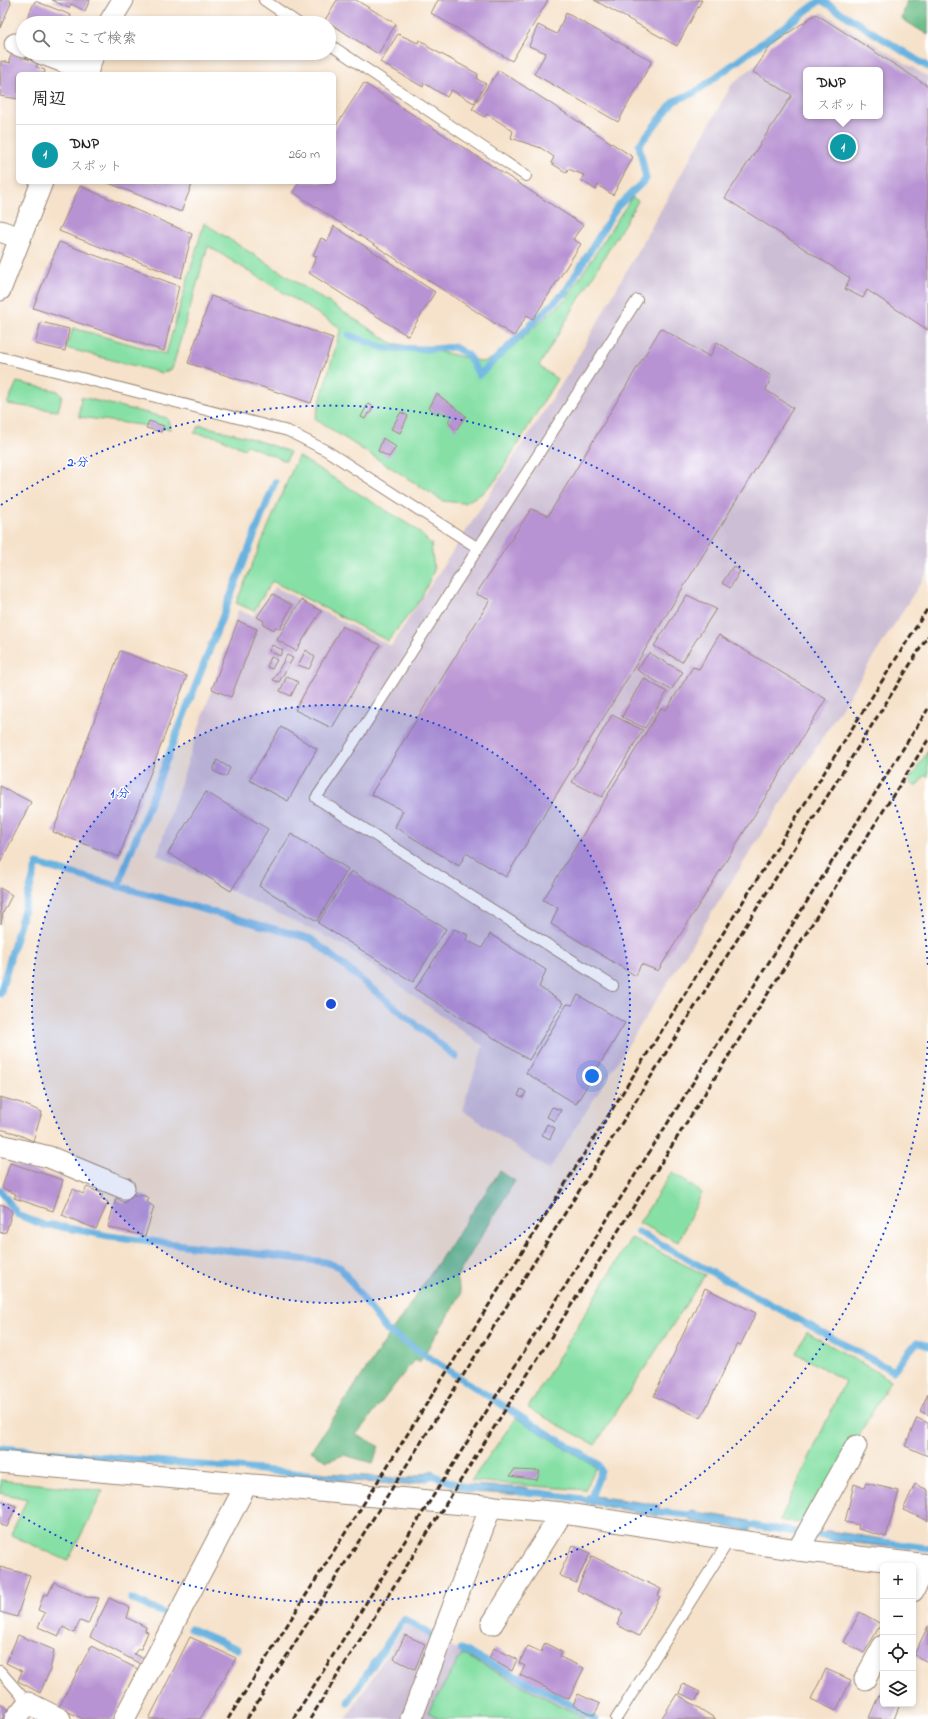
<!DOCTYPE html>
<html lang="ja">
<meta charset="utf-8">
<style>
:root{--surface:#fff;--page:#f6f6f6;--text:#222;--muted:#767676;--line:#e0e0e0;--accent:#7c3aed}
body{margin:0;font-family:"Indie Flower","Klee One",sans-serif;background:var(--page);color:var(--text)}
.controls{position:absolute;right:12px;bottom:12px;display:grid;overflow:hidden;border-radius:6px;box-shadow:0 2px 6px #0003}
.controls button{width:36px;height:36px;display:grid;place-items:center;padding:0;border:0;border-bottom:1px solid var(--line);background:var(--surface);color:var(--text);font:20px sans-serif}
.you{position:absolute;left:592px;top:1076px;width:14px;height:14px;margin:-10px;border:3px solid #fff;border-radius:50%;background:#1a73e8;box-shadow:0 0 0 6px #1a73e833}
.badge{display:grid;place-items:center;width:26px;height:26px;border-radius:50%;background:var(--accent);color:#fff;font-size:13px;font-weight:700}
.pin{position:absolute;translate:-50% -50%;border:2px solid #fff;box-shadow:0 1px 4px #0006}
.popup{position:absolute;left:803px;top:67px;width:80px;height:52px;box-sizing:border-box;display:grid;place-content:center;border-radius:6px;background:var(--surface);filter:drop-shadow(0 1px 3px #0005);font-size:13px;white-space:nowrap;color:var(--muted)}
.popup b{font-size:15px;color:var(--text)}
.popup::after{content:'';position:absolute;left:50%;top:100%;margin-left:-8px;border:8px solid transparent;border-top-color:var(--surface)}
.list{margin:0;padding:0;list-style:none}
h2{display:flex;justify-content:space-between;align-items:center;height:52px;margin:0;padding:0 16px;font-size:17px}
h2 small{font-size:13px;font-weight:400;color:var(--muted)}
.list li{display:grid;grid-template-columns:26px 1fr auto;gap:12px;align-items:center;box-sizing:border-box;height:60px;padding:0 16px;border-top:1px solid var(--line)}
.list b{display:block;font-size:15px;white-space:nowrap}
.list p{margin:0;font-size:13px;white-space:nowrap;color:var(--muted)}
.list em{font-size:13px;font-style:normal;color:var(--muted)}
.icon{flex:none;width:22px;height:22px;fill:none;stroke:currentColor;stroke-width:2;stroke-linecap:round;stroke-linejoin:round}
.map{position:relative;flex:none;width:928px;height:1719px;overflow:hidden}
.search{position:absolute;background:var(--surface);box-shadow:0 2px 6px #0003;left:16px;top:16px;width:320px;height:44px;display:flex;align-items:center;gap:10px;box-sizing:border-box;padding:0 14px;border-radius:22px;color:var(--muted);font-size:15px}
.panel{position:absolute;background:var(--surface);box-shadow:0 2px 6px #0003;left:16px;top:72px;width:320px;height:112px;border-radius:6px}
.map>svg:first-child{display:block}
.industrial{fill:#ccbed4;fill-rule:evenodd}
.green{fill:#86e0a5;stroke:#608562}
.forest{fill:#6cbe8a;stroke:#547454}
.water{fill:#68b2e0;stroke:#526e7f}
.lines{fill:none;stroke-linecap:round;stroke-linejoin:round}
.stream{stroke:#68b2e0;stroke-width:7}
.building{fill:#b893d3;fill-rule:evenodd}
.service-casing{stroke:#988674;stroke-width:12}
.minor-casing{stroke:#988674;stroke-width:23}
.service{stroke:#fff;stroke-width:10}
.minor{stroke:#fff;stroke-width:21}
.rail{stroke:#3b2a1e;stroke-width:3;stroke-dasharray:6 3;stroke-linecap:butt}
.ring{fill:none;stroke:#1d4ed8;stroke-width:2;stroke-dasharray:2 4}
.centre{fill:#1d4ed8;stroke:#fff;stroke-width:2}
.ring-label{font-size:12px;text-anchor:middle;font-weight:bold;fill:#1d4ed8;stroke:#fff;stroke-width:3;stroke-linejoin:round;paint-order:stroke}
</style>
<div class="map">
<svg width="928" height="1719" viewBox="0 0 928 1719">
<rect width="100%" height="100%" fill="#fff"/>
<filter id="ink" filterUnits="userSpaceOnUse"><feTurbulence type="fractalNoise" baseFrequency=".025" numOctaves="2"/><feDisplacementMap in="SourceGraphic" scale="8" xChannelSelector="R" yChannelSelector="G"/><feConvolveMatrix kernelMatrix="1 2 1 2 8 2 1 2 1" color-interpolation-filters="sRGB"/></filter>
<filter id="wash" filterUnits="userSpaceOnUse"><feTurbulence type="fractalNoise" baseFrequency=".012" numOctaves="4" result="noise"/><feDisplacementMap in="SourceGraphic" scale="16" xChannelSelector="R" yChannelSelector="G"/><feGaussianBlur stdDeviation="0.9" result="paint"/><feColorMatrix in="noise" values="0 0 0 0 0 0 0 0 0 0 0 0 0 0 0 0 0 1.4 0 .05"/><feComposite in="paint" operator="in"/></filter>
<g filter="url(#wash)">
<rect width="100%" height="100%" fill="#f6e2ca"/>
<g class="industrial">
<path d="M822 12 928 77V571L549 1170 462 1110 483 1046 345 946 157 855 238 610 253 616 275 587 391 646 570 371 732 84ZM806 70H880V116H806Z"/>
<path d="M406 1624 538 1691 588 1719H346Z"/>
</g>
<g class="green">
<path d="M632 197 638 201 539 366 557 379 496 480 481 494 464 503 443 501 315 419 341 328 208 246 172 369 162 373 66 348 73 328 166 354 204 223 392 343 451 354 483 362 506 353 566 299Z"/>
<path d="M17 382 58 391 62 396 58 411 7 404Z"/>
<path d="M81 397 167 418 171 429 79 417Z"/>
<path d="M200 425 247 437 290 452 286 461 247 445 244 449 218 437 194 433Z"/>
<path d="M298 456 416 529 431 544 434 570 421 599 388 641 272 581 254 611 236 603Z"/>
<path d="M928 751V777L925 775 916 787 909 781Z"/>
<path d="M672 1172 702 1193 678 1242 639 1223Z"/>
<path d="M631 1238 705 1275 595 1445 528 1408Z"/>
<path d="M807 1332 891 1380 808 1522 780 1521 845 1381 796 1353Z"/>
<path d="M516 1418 596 1467 585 1490 471 1481Z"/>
<path d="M0 1480 103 1491 68 1561 11 1535 27 1499 0 1493Z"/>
<path d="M462 1654 575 1713 585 1719H440L428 1712Z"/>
</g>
<g class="forest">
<path d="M907 0H928V35L902 19Z"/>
<path d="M500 1171 515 1181 456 1278 461 1294 419 1363 414 1360 356 1435 379 1446 373 1463 344 1455 327 1461 311 1451Z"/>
</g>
<g class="water">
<path d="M433 1470 434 1478 407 1485 310 1478 311 1472 407 1479Z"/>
<path d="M467 1485 528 1488 529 1495 467 1492Z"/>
<path d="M587 1495 659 1505 658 1516 586 1503Z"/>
<path d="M691 1511 750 1521V1531L690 1521Z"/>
<path d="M829 1531 890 1540 889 1547 822 1539 825 1532Z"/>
</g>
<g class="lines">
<g class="stream">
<path d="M821 0 928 67"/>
<path d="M349 335 384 348 433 349 454 347 468 355 479 375 565 292 617 207 646 179 639 145 674 101 694 93 821 0"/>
<path d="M119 887 124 869 275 482"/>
<path d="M0 994 37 864 311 939 456 1057"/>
<path d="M0 1190 18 1215 46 1226 52 1225 109 1236 325 1262 340 1267 386 1330 524 1419 598 1464 601 1471 590 1500"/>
<path d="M638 1232 893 1371 917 1342 928 1346"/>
<path d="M0 1448 319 1475"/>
<path d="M426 1478 432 1475 469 1489H475"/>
<path d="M519 1492 540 1493 596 1501"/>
<path d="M650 1511 699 1516"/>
<path d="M741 1524 831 1537"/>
<path d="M882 1542 928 1548"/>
<path d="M131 1599 168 1615"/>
<path d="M191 1629 238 1649"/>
<path d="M461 1649 557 1697 595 1719"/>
<path d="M348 1702 404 1619 434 1636"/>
</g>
</g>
<g id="blocks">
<g class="building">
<path d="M0 0H10L11 3 0 28Z"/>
<path d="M52 0H90L85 11 71 4 69 8Z"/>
<path d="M337 0H356L396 24 378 54 325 20Z"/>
<path d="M438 0H548L512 61 431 13Z"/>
<path d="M594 0H702L677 46Z"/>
<path d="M35 1 71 15 69 23H25Z"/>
<path d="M566 13 652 61 618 122 534 74 546 53 529 46 538 25 557 34Z"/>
<path d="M816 14 928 86V330L867 290 863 298 845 289 850 278 725 198 792 95 753 72 771 45ZM806 70H880V116H806Z"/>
<path d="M398 34 418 43 419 40 427 44 428 47 478 74 477 79 486 84 474 103 451 90 447 97 424 83 423 87 380 62Z"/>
<path d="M12 53 38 63 36 67 45 70 44 74H18V99L0 96 1 61 11 63 9 61Z"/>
<path d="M499 70 633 157 613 195 598 185 596 190 581 180 584 175 568 169 567 173 551 163 554 157 541 148 511 138 513 131 487 114 484 117 472 109Z"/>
<path d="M364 83 583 225 573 239 581 244 533 319 527 315 514 336 293 192 299 182H334V129Z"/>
<path d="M106 182H193L181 212Z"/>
<path d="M80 186 192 234 181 278 59 231Z"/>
<path d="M334 226 435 292 408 336 309 273 317 256 313 255 321 238 328 241Z"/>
<path d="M59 242 179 286 164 351 33 308Z"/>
<path d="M211 296 333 338 311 403 188 363Z"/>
<path d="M41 322 69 329 65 351 35 344Z"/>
<path d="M661 328 710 357 717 342 771 376 766 390 793 408 506 877 466 853 459 866 395 827 403 811 371 794 490 600 476 594 531 509 548 516Z"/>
<path d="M437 394 466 416 456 430 448 422 451 416 438 411 437 414 429 408Z"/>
<path d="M368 404 373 406 370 414 368 413 365 419 361 417Z"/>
<path d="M401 412 408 416 400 433 391 429Z"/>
<path d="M149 421 164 426 161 432 146 428Z"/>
<path d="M383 438 396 447 389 457 378 451Z"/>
<path d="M733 566 740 571 730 588 722 583Z"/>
<path d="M273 594 292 605 280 629 275 627 274 630 263 624 264 621 257 617Z"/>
<path d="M687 595 716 609 682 662 654 646Z"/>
<path d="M301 600 321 611 296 651 277 640Z"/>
<path d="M238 621 257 629 231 697 212 689Z"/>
<path d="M342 626 380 645 332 728 295 710Z"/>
<path d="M719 635 826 699 658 971 641 964 636 976 551 924 558 908 543 900 661 708 666 710 693 667 699 669Z"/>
<path d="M272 645 283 650 280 656 269 651Z"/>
<path d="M306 650 315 657 309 669 298 665Z"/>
<path d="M120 651 187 676 119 857 53 832Z"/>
<path d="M649 653 683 672 671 690 637 670Z"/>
<path d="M287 655 293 658 279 682 273 680Z"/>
<path d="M271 657 277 660 272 669 267 667Z"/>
<path d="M287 676 298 682 291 696 280 691Z"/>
<path d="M643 678 667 692 645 728 622 717Z"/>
<path d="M612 715 643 730 602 797 572 782Z"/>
<path d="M281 727 317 749 288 801 249 780Z"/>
<path d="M217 760 230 768 226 777 213 771Z"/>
<path d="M0 786 31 802 0 863Z"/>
<path d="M206 792 268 829 231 891 168 853Z"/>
<path d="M291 834 348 869 317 921 259 886Z"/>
<path d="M351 871 446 929 413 982 318 923Z"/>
<path d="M0 888 12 895 3 913 1 924Z"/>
<path d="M454 929 468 935 466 940 482 948 490 934 546 970 539 987 563 1003 529 1060 415 989Z"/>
<path d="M578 995 625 1023 576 1104 526 1073 567 1004 572 1005Z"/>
<path d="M521 1089 526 1092 523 1098 518 1096Z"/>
<path d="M0 1097 21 1103 42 1112 33 1141 15 1133 0 1129Z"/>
<path d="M552 1107 561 1110 555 1121 547 1117Z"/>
<path d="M547 1124 555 1128 550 1139 542 1135Z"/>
<path d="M10 1163 63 1180 53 1211 14 1198 16 1194 2 1188Z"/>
<path d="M87 1187 103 1194 101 1198 108 1202 96 1229 62 1215 73 1189 83 1194Z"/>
<path d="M131 1193 138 1197 140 1194 149 1198 147 1202 154 1207 145 1236 108 1227 116 1198 125 1203Z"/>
<path d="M0 1204 8 1207 12 1212 6 1232 0 1233Z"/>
<path d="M705 1288 756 1313 740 1346 737 1344 701 1418 654 1396Z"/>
<path d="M928 1394V1415L920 1411Z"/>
<path d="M917 1418 928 1423V1456L905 1446Z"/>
<path d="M514 1470 540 1471 537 1480 510 1476Z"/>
<path d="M866 1483 899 1491 886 1537 858 1529 859 1525 845 1522 854 1484 864 1488Z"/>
<path d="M915 1484 928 1490V1521L903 1510Z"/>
<path d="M0 1500 16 1506 7 1527 0 1525Z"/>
<path d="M573 1545 590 1553 576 1583 559 1575Z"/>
<path d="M592 1556 661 1589 658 1595 660 1596 639 1636 617 1625 623 1612 577 1590Z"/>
<path d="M0 1567 30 1575 17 1617 0 1612Z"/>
<path d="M54 1582 86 1597 99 1598 88 1624 80 1621 74 1633 63 1627 59 1636 38 1627 45 1613 38 1610 44 1594 48 1595Z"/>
<path d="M109 1598 130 1608 127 1618 146 1627 145 1631 148 1632 141 1649H138L134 1654 146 1660 144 1666 90 1637Z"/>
<path d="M860 1612 881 1624 864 1653 844 1642Z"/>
<path d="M928 1626V1662L914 1655Z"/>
<path d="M18 1635 54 1650 50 1670 40 1693 18 1681 22 1671 6 1663Z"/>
<path d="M405 1635 425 1644 415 1669 394 1659Z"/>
<path d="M190 1637 236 1658 200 1719H149Z"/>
<path d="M545 1643 562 1652 560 1657 584 1668 569 1699 520 1675 525 1666 519 1663 528 1646 541 1652Z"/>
<path d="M91 1646 138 1669 113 1719H83L59 1707Z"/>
<path d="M494 1648 517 1659 512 1671 489 1658Z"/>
<path d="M826 1669 851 1680 836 1711 811 1699Z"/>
<path d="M683 1684 700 1692 696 1700 679 1693Z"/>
<path d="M880 1692 883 1693V1704H900L894 1719 869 1718Z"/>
<path d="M578 1694 600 1704 594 1715 573 1705Z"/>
<path d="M677 1694 716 1719H661Z"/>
<path d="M0 1703 9 1711 2 1719H0Z"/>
</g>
</g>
</g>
<g filter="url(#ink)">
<use href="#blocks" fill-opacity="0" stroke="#988674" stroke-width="1"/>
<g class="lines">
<defs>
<g id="service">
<path d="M264 0 298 23"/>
<path d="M329 44 526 176"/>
<path d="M0 357 288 431 327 451 478 548"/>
<path d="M613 986 316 798 347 753 637 300"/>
<path d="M0 1671 28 1703"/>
<path d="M616 1719 730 1539"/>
</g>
<g id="minor">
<path d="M109 23 123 0"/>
<path d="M15 44 23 47"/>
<path d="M40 53 88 71"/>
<path d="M86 74 94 53"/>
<path d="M0 231 20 238"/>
<path d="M0 290 42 182"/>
<path d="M0 1145 49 1157 124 1188"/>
<path d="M0 1462 562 1513 798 1550 928 1565"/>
<path d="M798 1550 856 1446"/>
<path d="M913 1591 927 1565"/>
<path d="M492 1624 562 1513"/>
<path d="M865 1679 883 1646"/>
<path d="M15 1719 28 1703 60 1719"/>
<path d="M124 1719 246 1485"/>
<path d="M411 1719 491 1506"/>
</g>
</defs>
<use href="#service" class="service-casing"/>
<use href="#minor" class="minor-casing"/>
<use href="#service" class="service"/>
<use href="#minor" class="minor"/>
<g class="rail">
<path d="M228 1719 928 608"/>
<path d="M247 1719 928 636"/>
<path d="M293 1719 928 709"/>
<path d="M310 1719 928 740"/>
</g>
</g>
</g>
<circle cx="331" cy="1004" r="299" fill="#1d4ed8" fill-opacity=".12"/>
<g class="ring">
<circle cx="331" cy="1004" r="299"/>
<path d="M928 1041A598 598 0 0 1 1 1503M1 505A598 598 0 0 1 928 967"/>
</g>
<circle cx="331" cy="1004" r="6" class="centre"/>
<g class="ring-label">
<text x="78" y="466">2 分</text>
<text x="120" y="797">1 分</text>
</g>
</svg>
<div class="controls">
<button>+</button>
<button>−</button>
<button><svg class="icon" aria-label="locate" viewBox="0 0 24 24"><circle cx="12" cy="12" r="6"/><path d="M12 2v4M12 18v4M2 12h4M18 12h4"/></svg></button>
<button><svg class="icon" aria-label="layers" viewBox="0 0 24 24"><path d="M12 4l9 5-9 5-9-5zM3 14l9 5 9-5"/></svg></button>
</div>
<div class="you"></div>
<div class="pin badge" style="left:843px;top:147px;background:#0f9aa8">1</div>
<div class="popup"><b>DNP</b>スポット</div>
<div class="search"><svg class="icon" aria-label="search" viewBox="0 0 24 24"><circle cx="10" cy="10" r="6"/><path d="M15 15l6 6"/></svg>ここで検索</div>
<section class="panel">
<h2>周辺<small></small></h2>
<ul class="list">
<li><span class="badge" style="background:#0f9aa8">1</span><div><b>DNP</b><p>スポット</p></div><em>260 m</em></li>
</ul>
</section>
</div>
